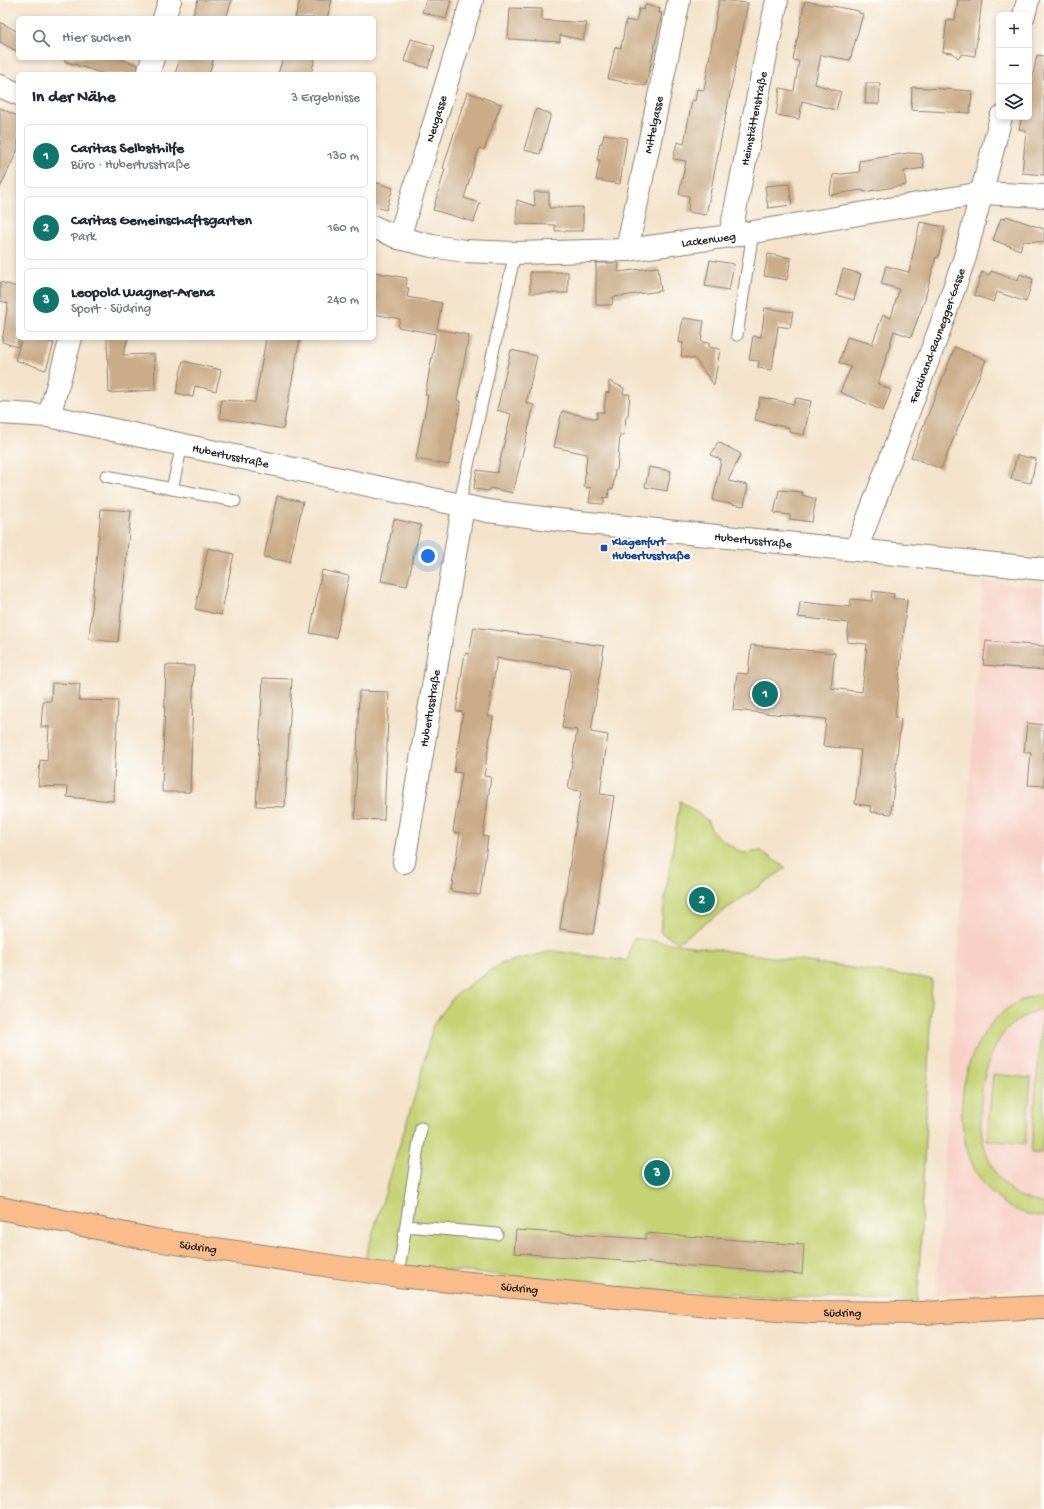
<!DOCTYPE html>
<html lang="de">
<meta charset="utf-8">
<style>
:root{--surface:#fff;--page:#f6f6f7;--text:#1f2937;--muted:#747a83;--line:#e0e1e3;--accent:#0f766e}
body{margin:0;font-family:"Gochi Hand",sans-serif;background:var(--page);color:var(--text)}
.controls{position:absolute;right:12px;top:12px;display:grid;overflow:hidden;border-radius:6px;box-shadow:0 2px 6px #0003}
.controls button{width:36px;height:36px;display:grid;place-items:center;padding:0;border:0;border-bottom:1px solid var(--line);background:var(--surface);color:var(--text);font:20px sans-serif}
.you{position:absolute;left:428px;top:556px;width:14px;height:14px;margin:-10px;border:3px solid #fff;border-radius:50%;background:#1a73e8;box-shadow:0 0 0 6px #1a73e833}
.badge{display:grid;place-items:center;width:26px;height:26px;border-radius:50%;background:var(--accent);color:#fff;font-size:13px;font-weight:700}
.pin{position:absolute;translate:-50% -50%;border:2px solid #fff;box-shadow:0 1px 4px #0006}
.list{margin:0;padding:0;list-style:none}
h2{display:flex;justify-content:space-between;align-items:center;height:52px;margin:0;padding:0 16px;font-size:17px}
h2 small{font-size:13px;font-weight:400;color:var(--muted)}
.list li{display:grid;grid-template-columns:26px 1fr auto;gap:12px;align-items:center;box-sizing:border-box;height:64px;margin:0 8px 8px;padding:0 8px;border:1px solid var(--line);border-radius:6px}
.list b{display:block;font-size:15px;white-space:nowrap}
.list p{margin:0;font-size:13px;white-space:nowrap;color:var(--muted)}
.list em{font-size:13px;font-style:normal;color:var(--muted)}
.icon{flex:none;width:22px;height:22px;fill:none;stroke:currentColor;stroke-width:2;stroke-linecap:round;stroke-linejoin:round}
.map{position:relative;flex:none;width:1044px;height:1509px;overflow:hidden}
.search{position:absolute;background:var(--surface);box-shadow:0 2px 6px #0003;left:16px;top:16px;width:360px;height:44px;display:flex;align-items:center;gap:10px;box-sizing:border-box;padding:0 14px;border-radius:6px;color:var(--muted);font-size:15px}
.panel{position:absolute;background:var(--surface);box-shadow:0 2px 6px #0003;left:16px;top:72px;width:360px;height:268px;border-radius:6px}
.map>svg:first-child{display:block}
.built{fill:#f7d1c6}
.green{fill:#c5d375;stroke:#707848}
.building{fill:#caac88}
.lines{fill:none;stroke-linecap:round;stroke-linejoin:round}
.lane-casing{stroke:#888073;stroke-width:13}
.street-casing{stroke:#888073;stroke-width:24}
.primary-casing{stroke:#888073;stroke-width:24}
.lane{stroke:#fff;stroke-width:11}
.street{stroke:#fff;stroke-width:22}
.primary{stroke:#fabc8b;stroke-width:22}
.transit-dot{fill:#1a4fb4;stroke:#fdfcf7;stroke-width:1.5}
.labels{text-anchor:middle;stroke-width:4;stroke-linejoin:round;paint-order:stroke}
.street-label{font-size:12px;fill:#1c1c1c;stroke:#fdfcf7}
.transit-label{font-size:12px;font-weight:bold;fill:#164399;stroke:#fdfcf7;text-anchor:start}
</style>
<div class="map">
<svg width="1044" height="1509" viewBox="0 0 1044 1509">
<rect width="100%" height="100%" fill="#fdfcf7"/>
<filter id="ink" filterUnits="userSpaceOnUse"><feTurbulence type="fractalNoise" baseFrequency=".025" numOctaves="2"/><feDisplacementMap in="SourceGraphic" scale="8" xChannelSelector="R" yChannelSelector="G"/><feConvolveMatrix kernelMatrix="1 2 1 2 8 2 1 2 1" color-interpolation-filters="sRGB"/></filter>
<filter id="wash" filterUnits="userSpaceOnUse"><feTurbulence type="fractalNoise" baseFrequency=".012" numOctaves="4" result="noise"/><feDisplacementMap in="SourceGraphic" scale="16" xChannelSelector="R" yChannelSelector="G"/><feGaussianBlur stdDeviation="0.9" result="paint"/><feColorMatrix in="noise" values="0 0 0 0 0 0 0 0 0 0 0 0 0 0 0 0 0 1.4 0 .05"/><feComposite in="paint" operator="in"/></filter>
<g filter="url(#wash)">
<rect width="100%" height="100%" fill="#f4e3ca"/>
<path class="built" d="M983 581 1044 588V1287L936 1294Z"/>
<g class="green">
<path d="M680 801 707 820 712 831 726 843 742 853 761 851 786 868 678 942 660 932Z"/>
<path d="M633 938 932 979 918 1301 781 1297 643 1289 364 1262 418 1085 433 1025 456 994 500 964 552 951 628 961Z"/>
<path d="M1044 994V1008C1029 1013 1013 1021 1003 1034 968 1082 968 1195 1044 1203V1217C928 1206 941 1007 1044 994Z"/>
<path d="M1042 1018 1044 1019V1122L1041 1153H1031Z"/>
<path d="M993 1074 1031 1078 1025 1144 987 1140Z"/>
</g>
<g id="blocks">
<g class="building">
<path d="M198 0H232L226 18H192Z"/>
<path d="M300 0H332L327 18H295Z"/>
<path d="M426 0H451L446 19 422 12Z"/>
<path d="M719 0 748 3 706 215 688 212 689 196 679 194 686 161 673 159 677 142 684 144 692 100 695 101 697 89 704 90Z"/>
<path d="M958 0H982L975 56 963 54 958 58 953 53 943 52 947 19 955 20Z"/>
<path d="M805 1 859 11V13L863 14 850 60 821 55 815 84 841 92 836 110 802 101 799 119 776 115 780 88 794 91 799 61 793 60Z"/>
<path d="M645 5 660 8 659 13H662L646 86 608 79 615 47 621 48 626 20 636 22 639 9 644 10Z"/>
<path d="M510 8 542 9V20L587 23 583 40 560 35V42L508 39Z"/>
<path d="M0 22 18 32V52L0 42Z"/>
<path d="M411 39 435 46 428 68 404 61Z"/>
<path d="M1037 55 1044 56V175L1022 173 1026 131 1019 129 1022 117H1029V95Z"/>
<path d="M65 58H117L138 65 136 74H104L64 61Z"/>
<path d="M180 58H214L209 74H175Z"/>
<path d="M283 58H315L311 74H278Z"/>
<path d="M866 83H880L879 104H865Z"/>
<path d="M912 87 972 91 970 113 911 110Z"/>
<path d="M467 92 501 104 484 150 479 148 464 198 480 203 474 222 433 210 445 169 443 168Z"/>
<path d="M0 108 18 116V149L0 188Z"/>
<path d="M536 109 551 114 540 154 524 150Z"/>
<path d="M604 134 627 138 620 184 596 180 600 160H597L600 143H602Z"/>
<path d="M908 153 922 154 924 168 904 171 906 185 864 192 863 190 829 195 833 175 860 172 859 161Z"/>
<path d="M374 182 393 188 386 210 374 206Z"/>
<path d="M789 184 792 205 768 208 765 186Z"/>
<path d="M534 192H549V208L583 207V231H555V225L516 224 517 200 535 206Z"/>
<path d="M1006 216 1044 229V242L1023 241 1020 250 993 240 1001 218 1005 219Z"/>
<path d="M920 222 945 227 938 258 936 257 924 302 911 337 894 331 878 384 891 390 883 411 840 392 851 367 839 363 847 337 872 344 883 315 891 318 899 289 881 284 886 266 909 272Z"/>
<path d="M768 254 791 258 787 280 764 276Z"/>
<path d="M710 260 734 264 729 290 705 286Z"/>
<path d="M596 263H619L618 272 658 267 661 291 613 297 612 305H596Z"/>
<path d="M843 269 861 274 854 300 836 295Z"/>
<path d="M991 271 1018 281 1020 274 1033 279 1026 302 997 292 994 302 974 295 982 272 989 275Z"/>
<path d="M374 272 407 278 406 288H409L407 297 442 303 437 329 469 335 457 400 461 401 449 465 416 459 428 395H425L436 334 398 327 400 319 374 314Z"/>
<rect x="530" y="272" width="38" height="21"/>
<path d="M0 282 18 287V347L2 342 8 303 0 301Z"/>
<path d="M765 308 793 312 790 328 778 326 772 370 758 368 759 361 749 360 753 336 761 337Z"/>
<path d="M683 318 704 321 701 342 709 343V347L720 349 714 385 695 359 681 356 683 343 679 342Z"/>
<path d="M22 338H37L54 343 46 370 15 360Z"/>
<path d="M107 338H128L123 355 154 354 155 390 109 393Z"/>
<path d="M266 338H300L283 429 220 418 221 400 255 402Z"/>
<path d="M955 347 986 360 941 469 911 457Z"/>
<path d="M511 350 537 356 526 403 534 405 513 493 490 488 489 491 474 489 477 470 497 473 511 414 497 410Z"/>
<path d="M183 361 221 370 216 391 195 386 193 397 176 393Z"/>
<path d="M609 381 624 388 623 394H630L628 416H626L624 435H620L617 470H615L613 489H609L608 498 604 497V504L589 503 591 488 584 487 587 454 554 447 562 411 597 419V412H604L606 392 609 393Z"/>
<path d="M760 397 794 404 796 398 811 401 804 435 789 432V428L755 420Z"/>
<path d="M718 442 741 454 728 481 748 485 744 506 713 501 721 460 711 455Z"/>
<path d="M1017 455 1036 459 1031 483 1011 479Z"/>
<path d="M649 467 671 471 667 491 645 487Z"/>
<path d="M779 490 803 492 802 495 816 499 812 522 790 519V515L774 513Z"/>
<path d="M277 496 303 502 290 562 264 557Z"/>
<path d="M101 509 131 511 118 642 89 639Z"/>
<path d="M394 519 421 525 407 586 381 581Z"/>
<path d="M208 548 234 554 221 615 195 609Z"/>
<path d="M322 570 349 576 336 638 310 633Z"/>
<path d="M873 591 894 594 893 598 907 600 895 718 901 719 891 814 870 812 871 806 855 804 861 750 823 746 826 719 733 710 737 673 748 674 751 645 835 653 831 688 862 692 867 644 847 642 849 623 798 617 800 602 850 607 851 599 872 601Z"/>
<path d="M474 627 604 646 591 732 608 735 600 794 614 796 593 934 560 929 581 791 568 789 577 730 562 728 571 669 497 658 488 716 493 717 484 776 491 777 483 836 488 837 480 895 451 891 460 833 453 832 462 773 454 772 463 712 456 711 465 653 469 654Z"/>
<path d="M986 641 1044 646V670L983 665Z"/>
<path d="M166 665 194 666 190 792H162Z"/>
<path d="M263 678 292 679 285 807 256 806Z"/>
<path d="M52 683 80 684 79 700 118 701 113 801 67 797 68 787 38 786 40 760 47 761 49 727H41L43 701H51Z"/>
<path d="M359 691 389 692 384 820 355 819Z"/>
<path d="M1027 723 1044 725V786L1028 785 1031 753 1024 752Z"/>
<path d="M516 1230 646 1239V1233L804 1245 802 1274 514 1253Z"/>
</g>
</g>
</g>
<g filter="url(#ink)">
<use href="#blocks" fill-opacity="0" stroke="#888073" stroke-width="1"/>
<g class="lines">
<defs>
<g id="lane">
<path d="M737 335 753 232"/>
<path d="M106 476 235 501"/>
<path d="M172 489 182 445"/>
<path d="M459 506 515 253"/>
<path d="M406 1226 497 1234"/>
<path d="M398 1276 421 1128"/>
</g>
<g id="street">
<path d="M1024 15 1028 0"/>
<path d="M164 18 170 0"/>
<path d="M148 74 153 58"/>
<path d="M0 86 18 94"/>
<path id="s1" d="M374 227 399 238 432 246 465 251 515 253 627 250 730 236 982 193 1044 196"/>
<path id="s2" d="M730 236 777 0"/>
<path id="s3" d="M399 238 472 0"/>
<path id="s4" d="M627 250 679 0"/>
<path id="s5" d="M0 413 49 416 488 511 558 520 1044 569"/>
<path d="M49 416 71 338"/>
<path id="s6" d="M856 550 939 331 965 257 1001 117"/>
<path id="s7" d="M404 862 463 506"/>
</g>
<g id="primary">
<path id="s8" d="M0 1208 155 1240 398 1276 711 1306 813 1312 921 1313 1044 1307"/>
</g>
</defs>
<use href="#lane" class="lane-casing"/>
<use href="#street" class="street-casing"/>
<use href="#primary" class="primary-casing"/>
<use href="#lane" class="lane"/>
<use href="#street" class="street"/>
<use href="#primary" class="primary"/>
</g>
</g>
<rect class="transit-dot" x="600" y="544" width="8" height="8" rx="2"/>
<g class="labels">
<g class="street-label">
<text dy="4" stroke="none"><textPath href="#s2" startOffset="120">Heimstättenstraße</textPath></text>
<text dy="4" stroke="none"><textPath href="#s3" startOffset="125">Neugasse</textPath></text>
<text dy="4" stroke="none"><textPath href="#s4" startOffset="128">Mittelgasse</textPath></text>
<text dy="4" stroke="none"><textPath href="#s1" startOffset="339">Lackenweg</textPath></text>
<text dy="4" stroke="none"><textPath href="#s6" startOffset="229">Ferdinand-Raunegger-Gasse</textPath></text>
<text dy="4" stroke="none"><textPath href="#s5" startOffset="235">Hubertusstraße</textPath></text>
<text dy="4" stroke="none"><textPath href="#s5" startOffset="765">Hubertusstraße</textPath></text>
<text dy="4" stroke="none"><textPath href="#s7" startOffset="156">Hubertusstraße</textPath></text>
<text dy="4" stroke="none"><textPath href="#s8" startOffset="202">Südring</textPath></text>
<text dy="4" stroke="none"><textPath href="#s8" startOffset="526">Südring</textPath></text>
<text dy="4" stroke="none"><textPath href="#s8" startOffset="850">Südring</textPath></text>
</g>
<g class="transit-label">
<text x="612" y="545">Klagenfurt<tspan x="612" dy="14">Hubertusstraße</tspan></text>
</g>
</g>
</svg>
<div class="controls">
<button>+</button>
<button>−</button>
<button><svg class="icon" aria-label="layers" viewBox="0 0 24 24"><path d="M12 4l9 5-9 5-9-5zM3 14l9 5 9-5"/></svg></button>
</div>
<div class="you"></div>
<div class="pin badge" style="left:765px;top:694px">1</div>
<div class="pin badge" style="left:702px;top:900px">2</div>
<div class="pin badge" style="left:657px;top:1173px">3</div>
<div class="search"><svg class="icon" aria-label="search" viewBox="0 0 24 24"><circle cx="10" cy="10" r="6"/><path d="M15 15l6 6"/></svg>Hier suchen</div>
<section class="panel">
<h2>In der Nähe<small>3 Ergebnisse</small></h2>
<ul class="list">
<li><span class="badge">1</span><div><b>Caritas Selbsthilfe</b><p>Büro · Hubertusstraße</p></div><em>130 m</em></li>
<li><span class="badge">2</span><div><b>Caritas Gemeinschaftsgarten</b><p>Park</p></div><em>160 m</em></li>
<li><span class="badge">3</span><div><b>Leopold Wagner-Arena</b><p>Sport · Südring</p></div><em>240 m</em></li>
</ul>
</section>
</div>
